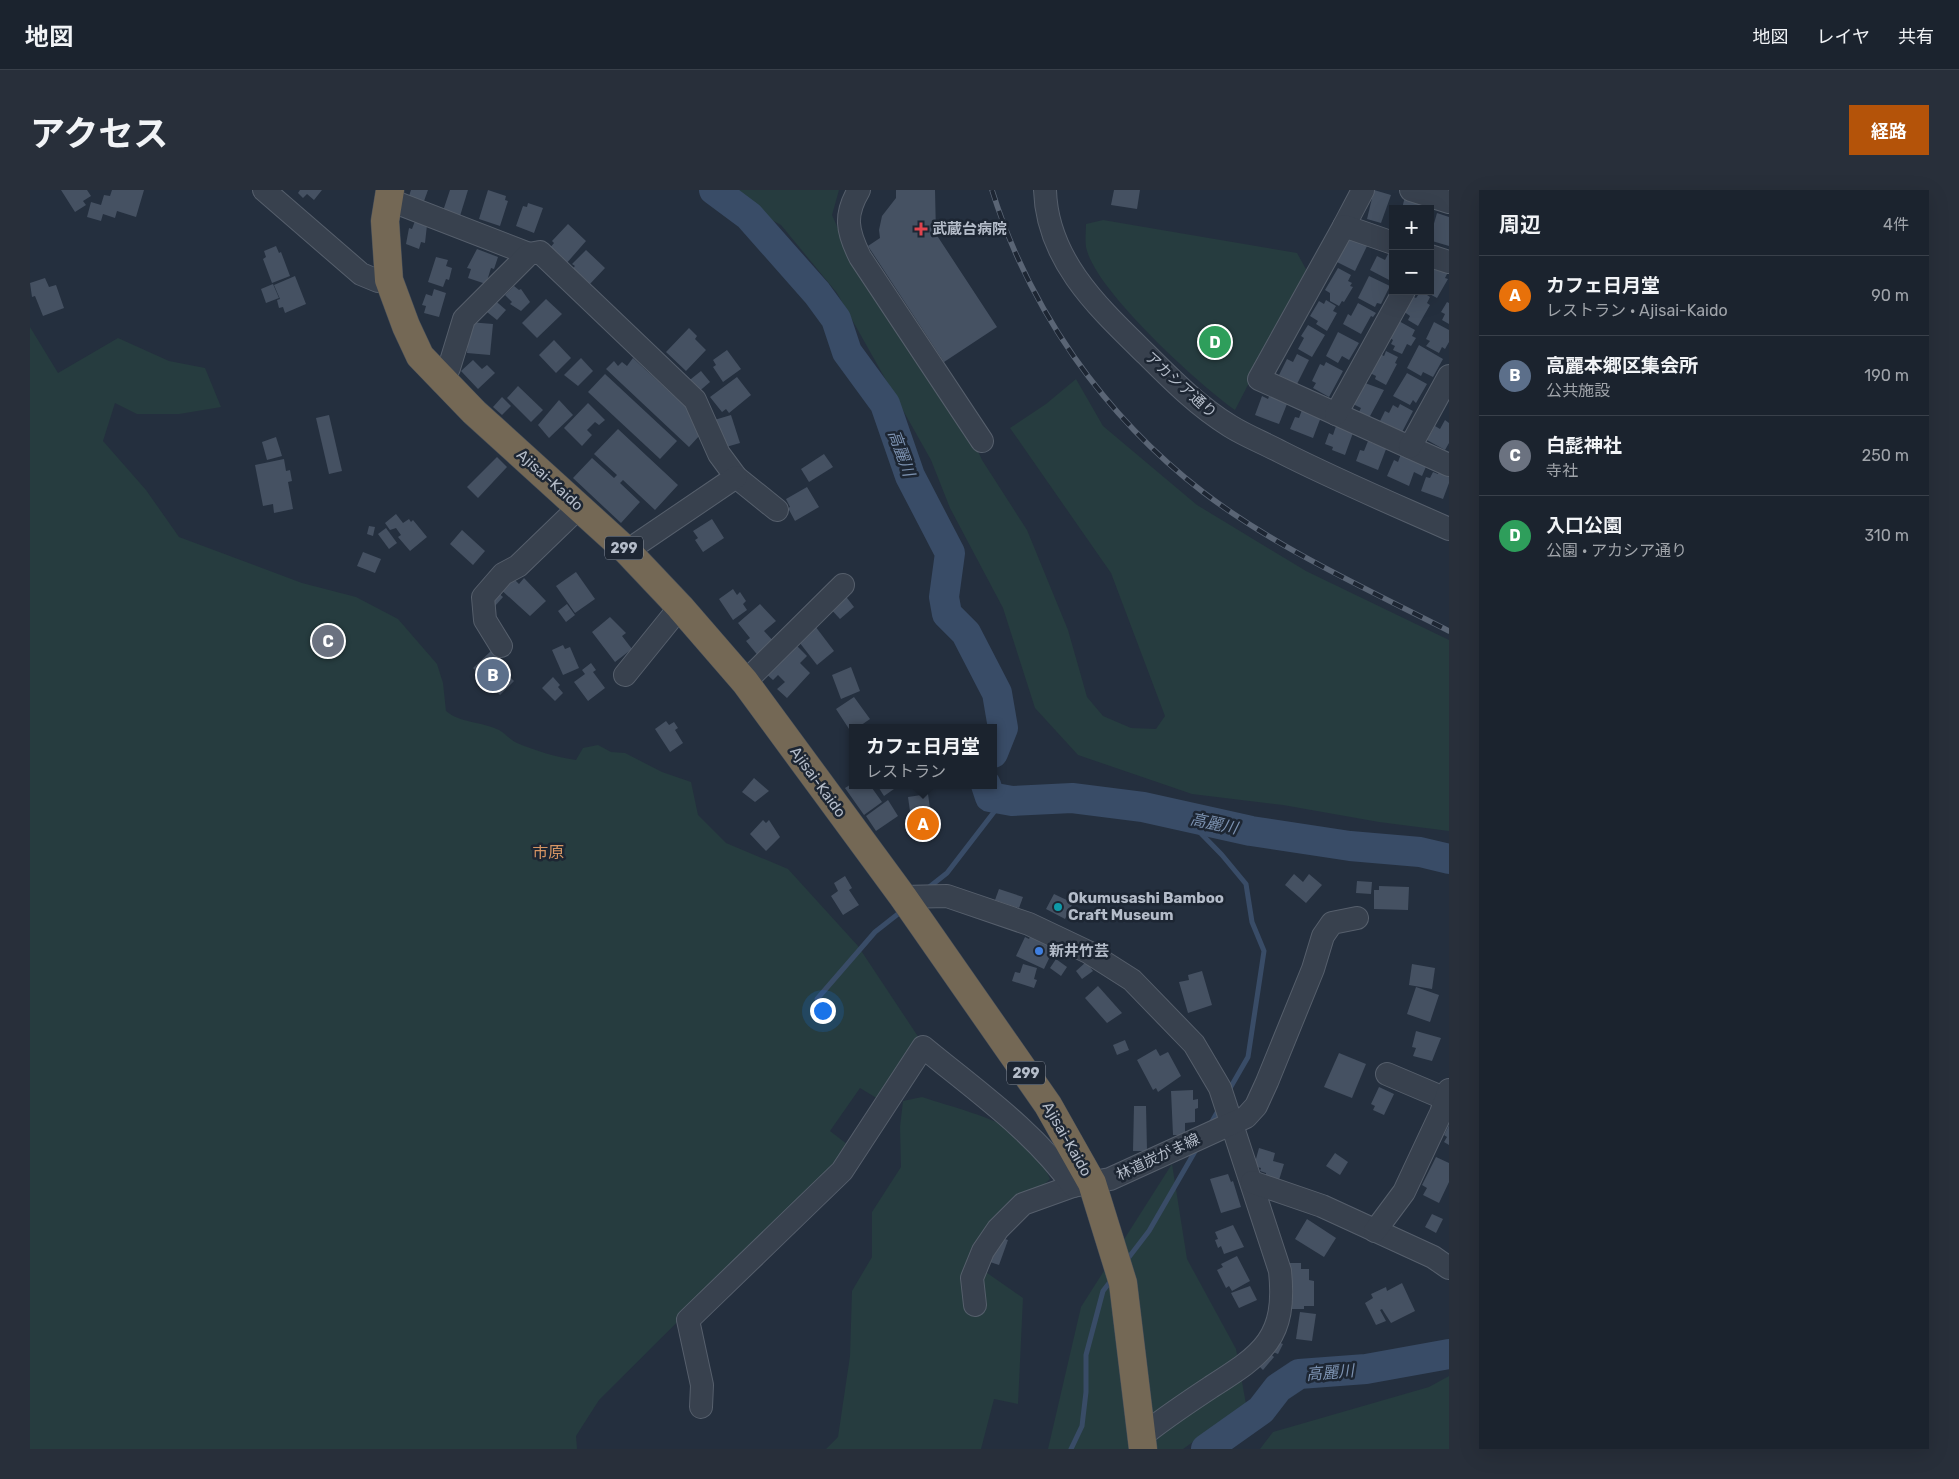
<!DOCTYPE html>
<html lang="ja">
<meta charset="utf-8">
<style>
:root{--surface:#1b232e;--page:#282f3a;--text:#f1f3f6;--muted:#a0a4aa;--line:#39404a;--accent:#b45309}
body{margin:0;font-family:Rubik,"Noto Sans JP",sans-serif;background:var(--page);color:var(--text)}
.controls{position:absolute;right:15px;top:15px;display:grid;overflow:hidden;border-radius:0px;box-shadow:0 5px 20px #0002}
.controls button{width:45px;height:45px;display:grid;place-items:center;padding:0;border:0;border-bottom:1px solid var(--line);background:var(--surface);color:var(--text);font:25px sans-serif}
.you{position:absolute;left:792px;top:820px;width:18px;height:18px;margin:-12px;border:4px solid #fff;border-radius:50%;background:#1a73e8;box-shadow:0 0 0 8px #1a73e833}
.badge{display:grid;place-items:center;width:32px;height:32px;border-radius:50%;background:var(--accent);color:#fff;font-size:16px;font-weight:700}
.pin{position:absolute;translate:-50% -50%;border:2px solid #fff;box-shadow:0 1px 5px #0006}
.popup{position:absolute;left:819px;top:534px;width:148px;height:65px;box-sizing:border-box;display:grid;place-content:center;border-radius:0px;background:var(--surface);filter:drop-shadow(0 1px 4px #0005);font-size:16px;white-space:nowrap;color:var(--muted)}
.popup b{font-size:19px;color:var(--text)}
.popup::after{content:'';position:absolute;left:50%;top:100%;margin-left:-10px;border:10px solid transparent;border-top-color:var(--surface)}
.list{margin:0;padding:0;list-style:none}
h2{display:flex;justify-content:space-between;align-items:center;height:65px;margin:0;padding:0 20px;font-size:21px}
h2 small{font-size:16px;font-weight:400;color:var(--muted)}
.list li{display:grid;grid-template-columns:32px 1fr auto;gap:15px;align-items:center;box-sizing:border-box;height:80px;padding:0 20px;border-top:1px solid var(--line)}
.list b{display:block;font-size:19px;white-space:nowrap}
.list p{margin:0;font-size:16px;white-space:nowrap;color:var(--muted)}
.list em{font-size:16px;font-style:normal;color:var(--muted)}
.map{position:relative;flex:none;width:1419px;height:1259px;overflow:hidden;border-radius:0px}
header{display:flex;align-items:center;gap:30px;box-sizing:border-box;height:70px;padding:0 25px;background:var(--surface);border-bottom:1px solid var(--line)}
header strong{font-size:24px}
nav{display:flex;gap:28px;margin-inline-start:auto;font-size:18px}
.intro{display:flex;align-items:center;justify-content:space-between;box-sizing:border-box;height:120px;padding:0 30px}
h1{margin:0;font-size:35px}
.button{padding:12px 22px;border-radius:0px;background:var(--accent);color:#fff;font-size:18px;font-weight:700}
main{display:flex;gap:30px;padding:0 30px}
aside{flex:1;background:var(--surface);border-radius:0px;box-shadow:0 5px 20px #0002}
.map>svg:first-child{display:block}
.green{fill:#263c3f}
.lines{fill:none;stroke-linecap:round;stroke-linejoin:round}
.stream{stroke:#394c67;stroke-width:5}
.river{stroke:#394c67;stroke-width:30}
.building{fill:#455162}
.minor-casing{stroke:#565f6c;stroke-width:24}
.highway-casing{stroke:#434c59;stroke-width:29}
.minor{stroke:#38414e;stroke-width:22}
.highway{stroke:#746855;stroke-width:28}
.rail-casing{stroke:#5a6575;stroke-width:5.5}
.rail{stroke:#1d2633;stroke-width:4;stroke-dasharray:11;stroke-linecap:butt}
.health-dot{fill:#e0444e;stroke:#1d2633;stroke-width:2}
.culture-dot{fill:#0f9aa8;stroke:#1d2633;stroke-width:2}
.shop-dot{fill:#3f7fe0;stroke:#1d2633;stroke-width:2}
.labels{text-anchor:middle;stroke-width:5;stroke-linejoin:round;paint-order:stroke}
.shield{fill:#1d2633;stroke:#878f9c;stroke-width:1}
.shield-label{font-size:14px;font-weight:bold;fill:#b4bcc9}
.poi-label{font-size:15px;font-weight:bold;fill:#b4bcc9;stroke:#1d2633;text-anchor:start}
.street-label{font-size:15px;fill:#b4bcc9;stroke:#1d2633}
.water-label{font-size:16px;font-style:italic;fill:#7c92b1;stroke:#1d2633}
.neighbourhood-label{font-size:16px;fill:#d59563;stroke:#1d2633}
</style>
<header>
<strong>地図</strong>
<nav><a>地図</a><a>レイヤ</a><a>共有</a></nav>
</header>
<div class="intro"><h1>アクセス</h1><a class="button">経路</a></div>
<main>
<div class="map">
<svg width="1419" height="1259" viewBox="0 0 1419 1259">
<rect width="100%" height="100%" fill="#242f3e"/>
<g class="green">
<path d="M697 0H809L802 25 825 77 938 239 952 270 997 340 1038 440 1057 507 1073 526 1101 538 1126 539 1135 526 1081 383 980 238 1016 214 1046 189 1073 236 1167 315 1276 381 1419 450V641L1349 632 1253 615 1162 604 1048 565 1005 518 973 418 920 318 901 270 807 103 751 35 712 14Z"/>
<path d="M1073 30 1267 63 1277 81 1205 220C1168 194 1064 99 1056 57 1055 50 1056 41 1056 34Z"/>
<path d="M0 137 28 183 88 148 139 171 175 178 191 217 149 224H107L85 213 73 251 116 300 149 347 272 393 326 407 368 429 407 474 413 493 416 521C430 533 450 531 469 540 475 543 480 550 487 553 506 561 526 567 546 570L553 558 568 555 581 562 595 563 632 582 661 592 668 625 696 653 758 679 828 756 891 851 853 912 830 898 800 941 822 958 569 1210 546 1246 547 1259H0Z"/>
<path d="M892 907C921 917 962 926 986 943 1002 954 1012 972 1020 989L1008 1000 950 1078 993 1108 988 1214 964 1209 951 1259H796L808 1247 820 1166 822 1101 842 1067V1022L871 977 870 937 873 911Z"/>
<path d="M1142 974 1157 1069 1206 1159 1216 1214 1153 1259H1018L1051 1117Z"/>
<path d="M1419 1186V1259H1230L1243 1242 1399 1197Z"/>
</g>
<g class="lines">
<g class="stream">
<path d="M1154 626 1192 665 1216 694 1222 732 1234 761 1218 867 1199 900"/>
<path d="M898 698 917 683 974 609"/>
<path d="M787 809 845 742 873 720"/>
<path d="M1180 935 1189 919"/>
<path d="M1096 1071 1119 1041 1167 958"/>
<path d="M1041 1259 1052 1236 1056 1202V1165L1073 1101 1083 1088"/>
</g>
<g class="river">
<path d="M684 0 719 26 787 103 806 129 817 162 855 214 880 286 920 363 914 407 917 424 936 443 967 503 973 538 963 563"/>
<path d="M956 595 960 607 982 611 1042 608 1113 617 1221 641 1320 656 1390 662 1419 669"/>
<path d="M1176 1259 1231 1220 1248 1198 1269 1184 1336 1179 1419 1164"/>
</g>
</g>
<g class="building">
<path d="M31 0H57L61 6 53 11 56 15 45 22Z"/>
<path d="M82 0H114L106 27 87 21 85 28 73 24 71 31 57 27 61 12 71 15 74 5 80 6Z"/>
<path d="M270 0H292L284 10 277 4 273 8 268 3Z"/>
<path d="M381 0H398L394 11 379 6Z"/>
<path d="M420 0H438L430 26 413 21Z"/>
<path d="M458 0 476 6 475 10 478 11 470 36 449 29Z"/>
<path d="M866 0H905L906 44 967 137 914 172 838 56 850 48 849 40 852 26 866 8Z"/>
<path d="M1084 0H1110L1107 19 1081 15Z"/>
<path d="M1344 0 1361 5 1351 33 1337 29Z"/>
<path d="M1375 6 1393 12 1391 19H1372Z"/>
<path d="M498 13 513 18 504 43 486 36 493 16 497 17Z"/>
<path d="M1407 23 1419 27V56L1402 51 1404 45 1401 44Z"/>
<path d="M385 31 397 35 395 53 391 52 389 59 376 54 379 38 382 39Z"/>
<path d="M538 34 556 51 535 75 519 59 524 53 522 51Z"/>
<path d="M1317 47 1338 54 1325 81 1305 71Z"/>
<path d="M246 56 249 63 251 62 260 86 242 93 233 69 236 67 234 61Z"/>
<path d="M447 59 468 67 464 79 461 78 456 94 438 88 441 79 437 78Z"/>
<path d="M556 60 575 78 559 95 542 79 545 76 542 74Z"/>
<path d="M1360 60 1363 61V92L1340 80 1347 66 1355 70Z"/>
<path d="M406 67 418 70 416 76 422 78 419 90 416 89 413 97 398 92Z"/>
<path d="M1403 74 1418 82 1415 88 1418 89 1407 108 1394 101H1400V79Z"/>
<path d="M1308 78 1321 85 1318 91 1322 93 1320 96 1323 97 1314 112 1312 111 1309 116 1300 111V103L1295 100Z"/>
<path d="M265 86 276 114 255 123 253 117 249 118 247 110 250 109 244 95Z"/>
<path d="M1339 86 1360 96 1351 114 1347 113 1345 117 1328 108Z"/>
<path d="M15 88 19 97 26 95 34 118 13 126 5 106 2 107 0 93Z"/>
<path d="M243 94 249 108 236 113 231 99Z"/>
<path d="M484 96 489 100 491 99 500 112 491 121 480 114 482 112 475 105Z"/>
<path d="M404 99 416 103 409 127 394 123 396 116 392 115 396 104 402 106Z"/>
<path d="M1391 101 1400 107 1397 113 1400 115 1388 136 1378 130 1380 126 1373 121 1382 106 1386 108Z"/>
<path d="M461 107 476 120 467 130 452 118Z"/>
<path d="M516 109 532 124 507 148 492 133Z"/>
<path d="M1296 110 1306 116 1303 121 1307 123 1297 141 1286 134 1288 131 1280 126 1289 111 1294 114Z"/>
<path d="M1417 112 1419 113V134L1412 130 1415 124 1411 122Z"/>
<path d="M1328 113 1346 123 1343 127 1341 126 1331 144 1313 134 1318 124 1321 126Z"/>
<path d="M1367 130 1385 140 1382 146 1386 148 1381 156 1377 154 1372 164 1363 160 1365 156 1361 154 1363 150 1357 146Z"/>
<path d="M439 132 463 134 460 165 437 163Z"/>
<path d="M1404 132 1419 140V152L1415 159 1412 157 1409 163 1396 156 1400 151 1396 149Z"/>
<path d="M1278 135 1295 145 1282 167 1268 159 1274 148 1271 146Z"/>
<path d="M659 138 667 146 665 149 676 160 656 181 636 162Z"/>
<path d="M1308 142 1329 153 1319 170 1312 166 1308 173 1296 166Z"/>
<path d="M524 150 541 168 526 183 509 165Z"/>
<path d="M1389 155 1413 169 1403 187 1393 182 1391 186 1377 178Z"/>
<path d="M697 160 711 179 693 192 683 177 686 175 683 170Z"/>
<path d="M1356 161 1368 167 1365 173 1367 174 1356 195 1345 189 1346 186 1340 183 1350 164 1354 166Z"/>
<path d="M1267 164 1279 170 1267 194 1249 185 1257 169 1263 172Z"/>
<path d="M551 168 563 181 548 196 534 185Z"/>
<path d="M603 168 660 221 670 245 659 257 576 179 584 171 588 176 592 172 597 176Z"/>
<path d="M443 170 452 179 457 175 465 183 448 199 431 181Z"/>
<path d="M1296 172 1313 181 1299 207 1283 198 1286 193 1282 191 1290 174 1294 176Z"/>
<path d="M671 181 680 192 666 204 656 193Z"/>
<path d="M1377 183 1397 194 1386 213 1383 210 1380 215 1363 206Z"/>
<path d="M575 184 647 251 630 269 558 202Z"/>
<path d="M707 187 721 205 699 223 696 219 692 222 680 207Z"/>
<path d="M1335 193 1354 200 1339 228 1329 222 1331 218 1323 214Z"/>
<path d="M488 196 513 220 501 232 477 208Z"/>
<path d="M1241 202 1259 209 1249 234 1225 225 1232 206 1238 209Z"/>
<path d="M472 207 481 216 472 225 463 217Z"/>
<path d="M529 210 543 225 519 248 508 235Z"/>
<path d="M558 213 575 230 569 235 565 232 557 240 562 245 552 256 534 238Z"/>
<path d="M1370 214 1383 221 1372 242 1350 231 1355 221 1359 223 1363 215 1368 218Z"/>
<path d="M1272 220 1291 227 1283 248 1260 239 1265 227 1269 228Z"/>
<path d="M299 225 312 281 299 284 286 228Z"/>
<path d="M701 225 710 253 689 259 681 231Z"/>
<path d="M1415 230 1419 233V253L1415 260 1397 250 1405 236 1410 239Z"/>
<path d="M1306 236 1324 240 1315 265 1302 260 1303 257 1295 254 1299 243 1303 245Z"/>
<path d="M588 239 648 295 625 320 593 290 590 293 610 312 591 333 543 288 562 268 584 288 587 285 564 264Z"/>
<path d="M246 247 252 266 237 270 232 252Z"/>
<path d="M1346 250 1358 254 1348 280 1326 271 1330 260 1334 261 1338 251 1344 254Z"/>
<path d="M794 264 803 277 779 292 771 279Z"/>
<path d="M1371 264 1398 272 1392 286 1384 282 1379 296 1357 286 1364 270 1368 272Z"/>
<path d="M467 267 477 277 448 308 437 297Z"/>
<path d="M254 269 256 281 260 280 262 291 258 292 263 319 244 323 243 314 233 316 225 275Z"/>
<path d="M1410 280 1419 283V293L1413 309 1391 301 1396 287 1400 288 1403 282 1408 284Z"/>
<path d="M777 297 789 317 765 331 758 318 760 317 756 309Z"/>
<path d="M366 324 373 333 379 329 381 332 383 330 397 347 380 361 368 347 371 345 366 338 360 340 355 333Z"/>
<path d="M682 329 694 348 673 362 665 350 668 348 663 341Z"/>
<path d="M339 336 345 337 343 346 337 344Z"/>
<path d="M356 338 367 353 359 359 348 344Z"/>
<path d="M432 340 455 361 443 375 420 354Z"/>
<path d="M333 362 351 369 345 383 327 376Z"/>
<path d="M546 382 565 409 545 423 526 396Z"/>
<path d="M480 385 489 394 494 388 516 411 500 426 468 397Z"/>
<path d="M703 399 707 405 710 402 716 411 713 414 717 420 703 430 689 409Z"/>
<path d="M466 401 473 407 465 416 458 409Z"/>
<path d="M814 404 824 417 810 429 799 417Z"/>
<path d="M537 414 545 425 536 432 528 421Z"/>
<path d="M730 414 746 431 734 441 746 454 730 468 716 451 720 448 708 433Z"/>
<path d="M580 427 596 443 592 446 602 459 585 472 562 442Z"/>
<path d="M782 432 804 461 787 475 766 448Z"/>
<path d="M760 449 777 466 770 473 780 483 757 508 747 499 755 492 748 485 743 490 734 482Z"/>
<path d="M533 455 535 459 540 457 549 478 533 485 522 460Z"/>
<path d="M461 461 467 467 464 471 484 491 470 505 443 478Z"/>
<path d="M561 473 566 480 563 482 575 498 558 511 544 492 555 484 552 480Z"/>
<path d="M821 477 830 501 811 509 802 485Z"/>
<path d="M523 487 530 495 528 497 533 503 525 511 512 498Z"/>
<path d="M824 507 840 529 827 538H823L821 542 806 519Z"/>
<path d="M636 531 639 535 644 532 648 538 645 540 653 553 640 562 625 539Z"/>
<path d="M724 588 739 601 725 612 712 602Z"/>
<path d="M823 593V595H846L842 598 852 612 834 625 815 598Z"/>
<path d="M847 595H862L864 599 854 606Z"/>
<path d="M898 604 903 640 883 643 878 607Z"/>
<path d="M858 610 868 626 846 641 836 626Z"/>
<path d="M733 630 736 633 739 630 750 647 736 661 720 644Z"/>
<path d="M1264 684 1273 692 1279 684 1292 695 1276 713 1255 695Z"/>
<path d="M815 686 822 698 819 700 829 715 813 725 801 706 808 701 804 693Z"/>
<path d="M1327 691 1342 692 1341 704 1326 703Z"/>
<path d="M1349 696 1379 697 1378 720 1344 719V700H1349Z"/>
<path d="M969 699 993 707 989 718 965 710Z"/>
<path d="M1024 704 1043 713 1035 729 1016 719Z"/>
<path d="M995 747 999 749 1000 747 1024 758 1014 779 986 766Z"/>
<path d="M1026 769 1037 777 1031 786 1020 778Z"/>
<path d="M1056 772 1063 781 1052 789 1046 781Z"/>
<path d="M993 774 1007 778 1004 789 1007 790 1004 798 982 791 985 782 990 783Z"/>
<path d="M1382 774 1405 778 1402 799 1379 795Z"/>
<path d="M1172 781 1182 815 1158 823 1149 792 1159 790 1158 785Z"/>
<path d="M1068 796 1092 823 1077 833 1055 808Z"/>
<path d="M1386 797 1409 805 1400 832 1377 824Z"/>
<path d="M1386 841 1411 848 1402 871 1383 866 1386 858 1382 857Z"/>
<path d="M1095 850 1099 860 1087 865 1083 855Z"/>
<path d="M1126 859 1130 866 1138 862 1151 886 1128 902 1126 898 1123 900 1107 870Z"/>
<path d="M1309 863 1336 874 1322 908 1294 897Z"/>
<path d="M1349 897 1364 904 1354 925 1343 920 1345 916 1341 914Z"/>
<path d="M1163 900V910L1168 909V918L1165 919V932L1155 933V945H1143L1141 901Z"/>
<path d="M1104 916H1116L1117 961H1103Z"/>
<path d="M1419 935V955L1414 952 1417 947 1414 945Z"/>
<path d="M1229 958 1245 963 1243 971 1254 974 1249 990 1236 986V983L1230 981 1231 978 1224 976Z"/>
<path d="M1305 963 1318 972 1310 985 1296 976Z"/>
<path d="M1406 967 1419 973V992L1409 1013 1393 1005 1397 998 1392 995Z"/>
<path d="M1198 984 1201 992 1203 991 1211 1017 1191 1023 1180 989Z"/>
<path d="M1402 1024 1413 1029 1406 1043 1395 1037Z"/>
<path d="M1277 1029 1306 1048 1294 1067 1265 1049Z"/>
<path d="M1203 1035 1214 1057 1194 1064 1191 1056 1188 1058 1185 1050 1188 1049 1185 1042Z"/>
<path d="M966 1046 978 1050 969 1075 957 1071Z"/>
<path d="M1207 1066 1220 1091 1202 1101 1199 1096 1196 1098 1187 1080 1193 1077 1191 1074Z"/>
<path d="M1259 1073H1271V1079H1279V1090L1284 1091V1116H1274V1119H1261Z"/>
<path d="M1372 1093 1385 1121 1361 1133 1352 1119 1350 1120 1356 1131 1346 1135 1335 1113 1343 1108 1341 1104 1356 1097 1357 1101Z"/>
<path d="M1220 1096 1227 1110 1209 1118 1201 1103Z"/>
<path d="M1270 1122 1286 1124 1282 1151 1266 1149Z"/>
<path d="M1243 1150 1253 1154 1248 1164 1238 1160Z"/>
<path d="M1237 1161 1244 1167 1233 1180 1226 1173Z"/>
</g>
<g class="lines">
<defs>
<g id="minor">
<path d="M234 0 331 84 348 91 359 90"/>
<path d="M829 0C814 25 817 41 830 67L952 251"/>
<path d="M1015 0C1017 71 1070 119 1117 165 1143 191 1169 217 1200 236 1216 246 1234 253 1251 262 1306 290 1363 314 1419 339"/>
<path d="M1381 0 1419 12"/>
<path d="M357 9 499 64"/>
<path d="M1314 36 1333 0"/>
<path d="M1363 53 1314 36 1229 189 1419 275"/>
<path d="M1400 66 1419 72"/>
<path d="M412 192 419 178 434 129 499 64 510 62 665 210 689 264 706 287 747 320"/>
<path d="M1306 224 1374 101"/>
<path d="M1380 257 1419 186"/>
<path d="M597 361 706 287"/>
<path d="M471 456 455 430 453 407 473 384 488 376 549 317"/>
<path d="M595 485 650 417"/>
<path d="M715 492 813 395"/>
<path d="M873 707 917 706 999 734 1058 762 1102 790 1164 854 1190 898 1250 1081C1257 1148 1233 1164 1181 1197 1157 1213 1134 1228 1112 1246"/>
<path d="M1357 884 1416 909"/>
<path d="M1222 992 1292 1016 1403 1067 1419 1078"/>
<path d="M1345 1041 1374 1002 1411 923 1419 900"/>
<path d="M945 1115 942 1088 953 1061 968 1039 993 1014 1043 996 1080 989 1216 927 1226 916 1237 892 1283 779 1293 746 1302 733 1327 728"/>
<path d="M671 1217 672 1195 658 1130 812 981 893 857C945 900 1004 941 1043 996"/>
</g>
<path id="highway" d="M360 0 355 31 359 90 376 136 390 166 444 222 597 361 650 417 715 492 873 707 1018 915 1062 993 1093 1093 1113 1259"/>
</defs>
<use href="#minor" class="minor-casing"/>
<use href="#highway" class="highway-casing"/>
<use href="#minor" class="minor"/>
<use href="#highway" class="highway"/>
<defs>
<path id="rail" d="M962 0C999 119 1074 226 1173 302 1246 358 1337 399 1419 441"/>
</defs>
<use href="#rail" class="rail-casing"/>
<use href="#rail" class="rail"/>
</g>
<path class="health-dot" d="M888.5 31.5h5v5h5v5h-5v5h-5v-5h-5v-5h5z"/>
<circle class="culture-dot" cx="1028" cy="717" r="5"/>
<circle class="shop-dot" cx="1009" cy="761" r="5"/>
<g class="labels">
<g class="shield">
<rect x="575" y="346.5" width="38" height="23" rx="4"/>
<rect x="977" y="871.5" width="38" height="23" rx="4"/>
</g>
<g class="shield-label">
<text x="594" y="363">299</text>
<text x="996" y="888">299</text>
</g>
<g class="poi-label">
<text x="902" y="44">武蔵台病院</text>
<text x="1038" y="713">Okumusashi Bamboo<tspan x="1038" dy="17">Craft Museum</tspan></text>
<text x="1019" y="766">新井竹芸</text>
</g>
<g class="street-label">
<text transform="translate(1151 195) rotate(42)" y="5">アカシア通り</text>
<text transform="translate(520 290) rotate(42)" y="5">Ajisai-Kaido</text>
<text transform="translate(788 592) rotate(54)" y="5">Ajisai-Kaido</text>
<text transform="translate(1037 949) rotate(60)" y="5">Ajisai-Kaido</text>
<text transform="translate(1128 967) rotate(-25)" y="5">林道炭がま線</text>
</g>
<g class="water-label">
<text transform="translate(872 263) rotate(70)" y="6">高麗川</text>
<text transform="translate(1184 633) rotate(12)" y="6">高麗川</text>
<text transform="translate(1300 1182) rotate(-5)" y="6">高麗川</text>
</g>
<g class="neighbourhood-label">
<text x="518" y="668">市原</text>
</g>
</g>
</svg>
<div class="controls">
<button>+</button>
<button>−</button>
</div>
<div class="you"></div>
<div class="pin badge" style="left:893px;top:634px;background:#e8710a">A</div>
<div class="popup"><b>カフェ日月堂</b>レストラン</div>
<div class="pin badge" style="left:463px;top:485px;background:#5c6f8a">B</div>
<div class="pin badge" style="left:298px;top:451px;background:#6b7280">C</div>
<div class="pin badge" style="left:1185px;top:152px;background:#2e9e5b">D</div>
</div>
<aside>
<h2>周辺<small>4件</small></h2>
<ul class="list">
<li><span class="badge" style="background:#e8710a">A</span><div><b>カフェ日月堂</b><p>レストラン · Ajisai-Kaido</p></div><em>90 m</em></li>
<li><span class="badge" style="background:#5c6f8a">B</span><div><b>高麗本郷区集会所</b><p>公共施設</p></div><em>190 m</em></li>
<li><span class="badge" style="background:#6b7280">C</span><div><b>白髭神社</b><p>寺社</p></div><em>250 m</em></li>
<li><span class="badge" style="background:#2e9e5b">D</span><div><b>入口公園</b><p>公園 · アカシア通り</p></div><em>310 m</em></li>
</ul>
</aside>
</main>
